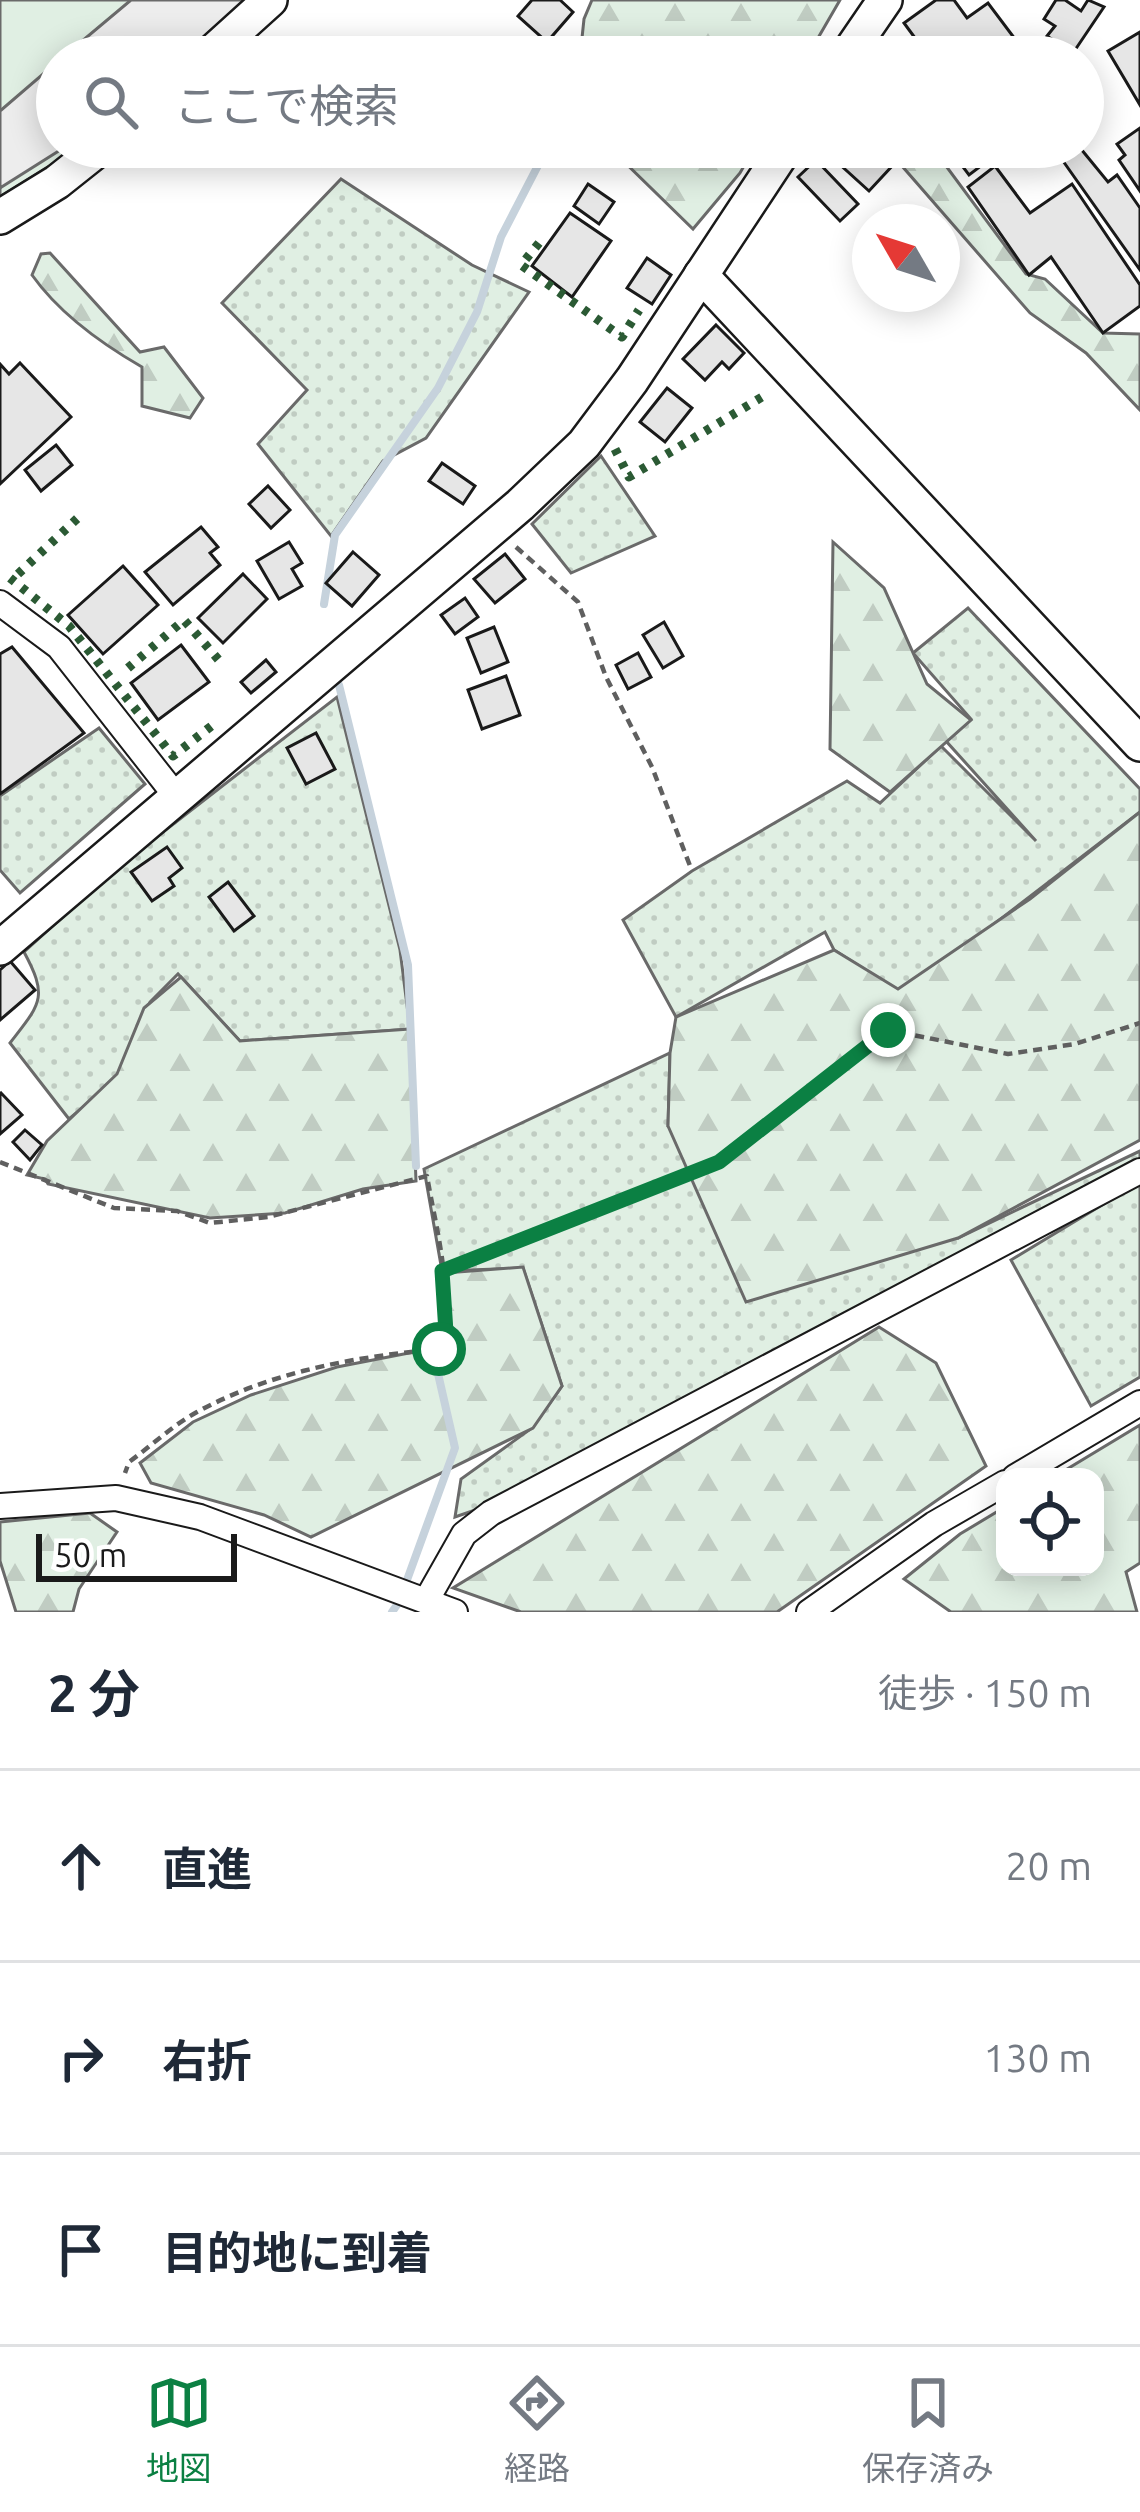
<!DOCTYPE html>
<html lang="ja">
<meta charset="utf-8">
<style>
:root{--surface:#fff;--page:#f2f2f3;--text:#1f2937;--muted:#747a83;--line:#e0e1e3;--accent:#0b8043}
body{margin:0;font-family:Ubuntu,"Noto Sans JP",sans-serif;background:var(--page);color:var(--text)}
.controls{position:absolute;right:36px;bottom:36px;display:grid;overflow:hidden;border-radius:24px;box-shadow:0 6px 30px #0003}
.controls button{width:108px;height:108px;display:grid;place-items:center;padding:0;border:0;border-bottom:3px solid var(--line);background:var(--surface);color:var(--text);font:60px sans-serif}
.compass{position:absolute;left:852px;top:204px;width:108px;height:108px;border-radius:50%;background:var(--surface);box-shadow:0 6px 30px #0003;rotate:309deg}
.scale{position:absolute;left:36px;bottom:30px;width:201px;box-sizing:border-box;padding-left:12px;border:6px solid #1a1a1a;border-top:0;font-size:33px;line-height:42px;white-space:nowrap;color:#1a1a1a;-webkit-text-stroke:9px #fff;paint-order:stroke}
.stop{position:absolute;width:36px;height:36px;margin:-27px;border:9px solid #0b8043;border-radius:50%;background:#fff}
.stop.end{background:#0b8043;border-color:#fff;box-shadow:0 3px 12px #0008}
.list{margin:0;padding:0;list-style:none}
h2{display:flex;justify-content:space-between;align-items:center;height:156px;margin:0;padding:0 48px;font-size:51px}
h2 small{font-size:39px;font-weight:400;color:var(--muted)}
.list li{display:grid;grid-template-columns:78px 1fr auto;gap:36px;align-items:center;box-sizing:border-box;height:192px;padding:0 48px;border-top:3px solid var(--line)}
.list b{display:block;font-size:45px;white-space:nowrap}
.list em{font-size:39px;font-style:normal;color:var(--muted)}
.icon{flex:none;width:66px;height:66px;fill:none;stroke:currentColor;stroke-width:2;stroke-linecap:round;stroke-linejoin:round}
.map{position:relative;flex:none;width:1140px;height:1612px;overflow:hidden}
.search{position:absolute;background:var(--surface);box-shadow:0 6px 30px #0003;left:36px;right:36px;top:36px;height:132px;display:flex;align-items:center;gap:30px;box-sizing:border-box;padding:0 42px;border-radius:66px;color:var(--muted);font-size:45px}
.sheet{height:732px;background:var(--surface)}
nav{display:flex;justify-content:space-around;align-items:center;box-sizing:border-box;height:168px;border-top:3px solid var(--line);background:var(--surface);font-size:33px;color:var(--muted)}
nav a{display:grid;justify-items:center;gap:6px}
nav .on{color:var(--accent)}
.map>svg:first-child{display:block}
.grass{fill:url(#grass-dots);stroke:#6a6a6a;stroke-width:3}
.forest{fill:url(#forest-firs);stroke:#6a6a6a;stroke-width:3}
.park{fill:#e0efe3;stroke:#6a6a6a;stroke-width:3}
.parking{fill:#ededed;stroke:#6a6a6a;stroke-width:3}
.lines{fill:none;stroke-linecap:round;stroke-linejoin:round}
.stream{stroke:#c6d2dc;stroke-width:8}
.building{fill:#e6e6e6;stroke:#1a1a1a;stroke-width:3}
.street-casing{stroke:#1a1a1a;stroke-width:28}
.secondary-casing{stroke:#1a1a1a;stroke-width:38}
.path{stroke:#5f5f5f;stroke-width:4.5;stroke-dasharray:9 6;stroke-linecap:butt}
.street{stroke:#fff;stroke-width:24}
.secondary{stroke:#fff;stroke-width:33}
.hedge{stroke:#2b5a34;stroke-width:9;stroke-dasharray:6 9;stroke-linecap:butt}
.route{stroke:#0b8043;stroke-width:15}
</style>
<div class="map">
<svg width="1140" height="1612" viewBox="0 0 1140 1612">
<defs>
<pattern id="grass-dots" width="8" height="8" patternUnits="userSpaceOnUse" patternTransform="scale(3)"><rect width="8" height="8" fill="#e0efe3"/><path d="M2 2h.1M6 6h.1" fill="none" stroke="#c0ccc2" stroke-width="1.8" stroke-linecap="round"/></pattern>
<pattern id="forest-firs" width="22" height="20" patternUnits="userSpaceOnUse" patternTransform="scale(3)"><rect width="22" height="20" fill="#e0efe3"/><path d="M5 1l3.5 6h-7zM16 11l3.5 6h-7z" fill="#c0ccc2"/></pattern>
</defs>
<rect width="100%" height="100%" fill="#fff"/>
<g class="grass">
<path d="M341 179 472 265 529 292 426 438 383 461 331 536 258 444 307 390 222 303Z"/>
<path d="M601 456 655 536 571 573 532 524Z"/>
<path d="M968 608 1140 789V812L903 994 834 950 825 932 676 1017 623 920 692 871 847 781 880 803 941 746 1036 841 946 741 971 719 913 653Z"/>
<path d="M337 697 400 950 410 1029 240 1041 178 974 150 1002 117 1079 69 1119 10 1043C40 1004 49 998 24 952L118 867Z"/>
<path d="M99 728 145 784 20 893 0 870V796Z"/>
<path d="M670 1053 668 1126 958 1238 1140 1151V1169L484 1507 455 1517 461 1479 532 1428 562 1386 523 1268 442 1271 424 1169Z"/>
<path d="M1140 1182V1377L1091 1406 1011 1260Z"/>
</g>
<g class="forest">
<path d="M592 0H840L807 57H580L584 19Z"/>
<path d="M609 147H755L740 173 693 229Z"/>
<path d="M914 147H932L1026 274 1045 279 1103 333 1140 334V410L1086 353 1030 313 902 166Z"/>
<path d="M50 253 140 352 164 347 203 398 190 418 142 406V367C102 344 59 313 32 275L41 254Z"/>
<path d="M833 542 884 588 927 684 971 720 890 792 830 749Z"/>
<path d="M1140 812V1140L958 1238 746 1302 668 1126 670 1053 676 1017 834 950 898 989 1030 899Z"/>
<path d="M181 977 240 1041 410 1029 416 1181 363 1189 285 1213 210 1218 48 1184 45 1179 27 1175 47 1141 117 1074 144 1008Z"/>
<path d="M523 1267 562 1386 533 1428 311 1537 264 1515 151 1483 140 1463 193 1422 251 1395 337 1367 445 1346V1273Z"/>
<path d="M879 1327 936 1363 986 1466 777 1612H521L453 1588Z"/>
<path d="M1140 1425V1563L1126 1572 1137 1612H951L904 1579 960 1534 1005 1507V1567H1095V1477H1054Z"/>
<path d="M90 1513 117 1532 79 1589 73 1612H16L0 1561V1522Z"/>
</g>
<path class="park" d="M0 0H248L189 57H57V147H80L0 197Z"/>
<g class="parking">
<path d="M131 0H246L181 57H63Z"/>
<path d="M57 62V147H65L0 188V111Z"/>
</g>
<g class="lines">
<g class="stream">
<path d="M324 604 335 535 438 388 477 312 501 237 545 152"/>
<path d="M339 685 408 965 416 1166"/>
<path d="M392 1612 399 1602 455 1448 436 1365"/>
</g>
</g>
<g class="building">
<path d="M532 0H560L573 12 547 42 518 16Z"/>
<path d="M936 0H954L967 18 988 3 1015 39 990 57H929L904 23Z"/>
<path d="M1056 0H1065L1081 11 1088 0 1104 7 1073 53 1047 36 1055 26 1044 19Z"/>
<path d="M1140 32V105L1108 51Z"/>
<path d="M901 38 920 57H882Z"/>
<path d="M1140 128V191L1119 160 1125 155 1117 144Z"/>
<path d="M828 147H876L894 164 869 191 825 151Z"/>
<path d="M948 147H1006L969 175Z"/>
<path d="M1081 149 1108 182 1117 175 1140 208V270L1063 161Z"/>
<path d="M816 160 858 204 840 221 798 177Z"/>
<path d="M995 166 1030 213 1072 184 1140 285V306L1103 333 1051 257 1029 275 968 187Z"/>
<path d="M588 184 614 202 599 224 574 206Z"/>
<path d="M570 213 611 241 572 297 532 266Z"/>
<path d="M647 258 671 275 652 304 627 288Z"/>
<path d="M716 325 744 353 729 369 722 362 705 380 683 359Z"/>
<path d="M20 363 71 417 0 484V364L9 374Z"/>
<path d="M667 388 692 408 665 442 640 422Z"/>
<path d="M56 445 72 465 41 491 25 470Z"/>
<path d="M442 463 475 486 463 504 429 481Z"/>
<path d="M268 486 290 510 271 528 249 504Z"/>
<path d="M201 527 218 547 210 553 220 565 173 605 145 572Z"/>
<path d="M289 542 302 563 292 569 302 586 279 599 257 561Z"/>
<path d="M353 552 379 575 352 606 326 583Z"/>
<path d="M505 554 525 579 495 603 474 579Z"/>
<path d="M123 566 158 605 103 654 68 615Z"/>
<path d="M243 574 267 599 223 643 198 618Z"/>
<path d="M465 598 478 617 455 634 441 615Z"/>
<path d="M664 622 683 656 663 668 643 635Z"/>
<path d="M494 627 508 662 481 673 467 638Z"/>
<path d="M181 645 209 682 158 720 131 683Z"/>
<path d="M12 647 84 733 0 794V654Z"/>
<path d="M638 653 651 677 628 689 616 665Z"/>
<path d="M266 660 276 672 251 693 241 682Z"/>
<path d="M506 676 520 715 482 729 468 690Z"/>
<path d="M316 733 335 769 306 784 287 748Z"/>
<path d="M167 847 182 868 169 878 174 886 152 901 131 872Z"/>
<path d="M228 882 254 916 234 931 209 897Z"/>
<path d="M10 961 35 990 0 1020V970Z"/>
<path d="M1 1093 22 1115 0 1134V1094Z"/>
<path d="M25 1130 42 1145 30 1160 13 1142Z"/>
</g>
<g class="lines">
<defs>
<g id="street">
<path d="M0 603 59 647 176 796"/>
<path d="M1015 1477 1140 1403"/>
<path d="M0 1506 116 1498 200 1517 455 1612"/>
<path d="M426 1601 464 1534 491 1513 1140 1171"/>
<path d="M809 1612 934 1524 1005 1483"/>
</g>
<g id="secondary">
<path d="M207 57 270 0"/>
<path d="M846 57 885 0"/>
<path d="M0 217 57 182 101 147"/>
<path d="M701 275 1140 744"/>
<path d="M0 948 520 505 584 444 632 380 786 147"/>
</g>
</defs>
<use href="#street" class="street-casing"/>
<use href="#secondary" class="secondary-casing"/>
<g class="path">
<path d="M516 547 578 602 606 677 652 767 692 871"/>
<path d="M0 1162 114 1208 177 1211 210 1223 268 1217 427 1176C435 1224 457 1304 439 1349 354 1357 273 1371 197 1412 173 1425 151 1446 129 1462L125 1473"/>
<path d="M442 1271 510 1248 719 1162 888 1030 1008 1054 1075 1044 1140 1023"/>
</g>
<use href="#street" class="street"/>
<use href="#secondary" class="secondary"/>
<g class="hedge">
<path d="M539 243 521 265 622 337 639 310"/>
<path d="M615 449 629 477 762 397"/>
<path d="M18 574 82 514"/>
<path d="M10 578 69 626 173 756 214 724"/>
<path d="M128 668 184 620 224 666"/>
</g>
</g>
<g class="lines">
<path class="route" d="M439 1349 446 1332 442 1271 719 1162 888 1030"/>
</g>
</svg>
<div class="controls">
<button><svg class="icon" aria-label="locate" viewBox="0 0 24 24"><circle cx="12" cy="12" r="6"/><path d="M12 2v4M12 18v4M2 12h4M18 12h4"/></svg></button>
</div>
<svg class="compass" viewBox="-18 -18 36 36"><path d="M0-13l5 13h-10z" fill="#e53935"/><path d="M0 13l5-13h-10z" fill="#747a83"/></svg>
<div class="scale">50 m</div>
<div class="stop" style="left:439px;top:1349px"></div>
<div class="stop end" style="left:888px;top:1030px"></div>
<div class="search"><svg class="icon" aria-label="search" viewBox="0 0 24 24"><circle cx="10" cy="10" r="6"/><path d="M15 15l6 6"/></svg>ここで検索</div>
</div>
<section class="sheet">
<h2>2 分<small>徒歩 · 150 m</small></h2>
<ul class="list">
<li><svg class="icon" aria-label="ahead" viewBox="0 0 24 24"><path d="M12 20V5M6 11l6-6 6 6"/></svg><div><b>直進</b></div><em>20 m</em></li>
<li><svg class="icon" aria-label="right" viewBox="0 0 24 24"><path d="M7 20v-9h11M14 6l5 5-5 5"/></svg><div><b>右折</b></div><em>130 m</em></li>
<li><svg class="icon" aria-label="arrive" viewBox="0 0 24 24"><path d="M6 21V4h12l-3 4 3 4H6"/></svg><div><b>目的地に到着</b></div></li>
</ul>
</section>
<nav>
<a class="on"><svg class="icon" aria-label="map" viewBox="0 0 24 24"><path d="M3 6l6-2 6 2 6-2v14l-6 2-6-2-6 2zM9 4v14M15 6v14"/></svg>地図</a>
<a><svg class="icon" aria-label="directions" viewBox="0 0 24 24"><path d="M12 3l9 9-9 9-9-9zM9 14v-3h6M13 9l2 2-2 2"/></svg>経路</a>
<a><svg class="icon" aria-label="saved" viewBox="0 0 24 24"><path d="M7 4h10v16l-5-4-5 4z"/></svg>保存済み</a>
</nav>
